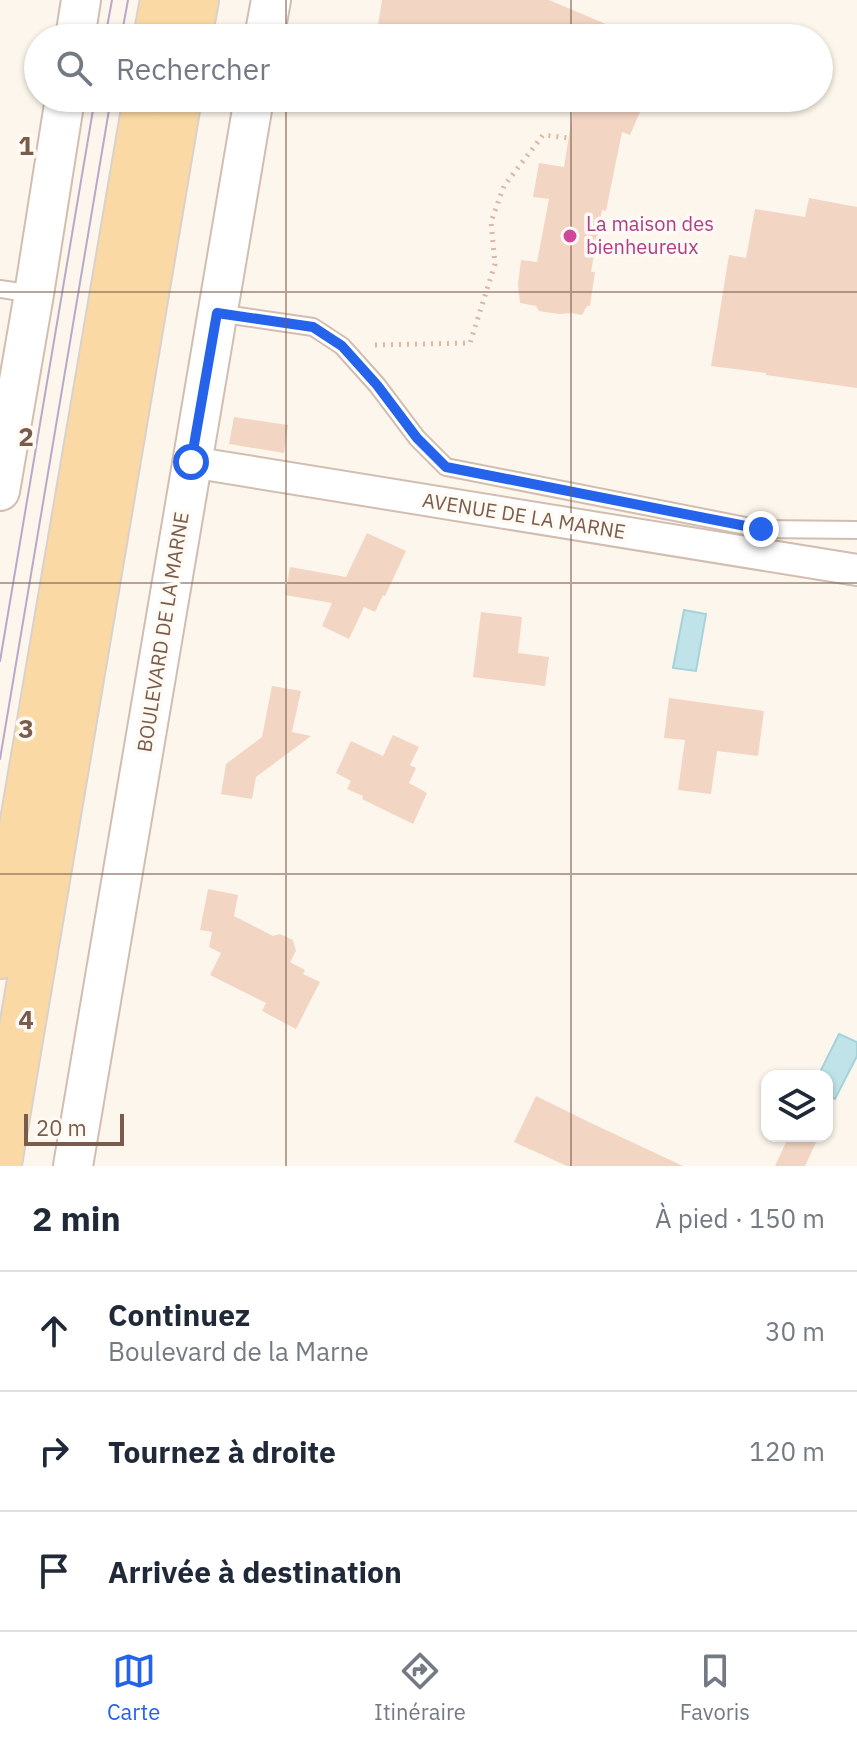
<!DOCTYPE html>
<html lang="fr">
<meta charset="utf-8">
<style>
:root{--surface:#fff;--page:#f6f6f7;--text:#1f2937;--muted:#747a83;--line:#e0e1e3;--accent:#2563eb}
body{margin:0;font-family:"IBM Plex Sans",sans-serif;background:var(--page);color:var(--text)}
.controls{position:absolute;right:24px;bottom:24px;display:grid;overflow:hidden;border-radius:16px;box-shadow:0 2px 6px #0004}
.controls button{width:72px;height:72px;display:grid;place-items:center;padding:0;border:0;border-bottom:2px solid var(--line);background:var(--surface);color:var(--text);font:40px sans-serif}
.scale{position:absolute;left:24px;bottom:20px;width:100px;box-sizing:border-box;padding-left:8px;border:4px solid #7a5c4d;border-top:0;font-size:22px;line-height:28px;white-space:nowrap;color:#7a5c4d;-webkit-text-stroke:6px #fffaf3;paint-order:stroke}
.stop{position:absolute;width:24px;height:24px;margin:-18px;border:6px solid #2563eb;border-radius:50%;background:#fff}
.stop.end{background:#2563eb;border-color:#fff;box-shadow:0 2px 8px #0008}
.list{margin:0;padding:0;list-style:none}
h2{display:flex;justify-content:space-between;align-items:center;height:104px;margin:0;padding:0 32px;font-size:34px}
h2 small{font-size:26px;font-weight:400;color:var(--muted)}
.list li{display:grid;grid-template-columns:52px 1fr auto;gap:24px;align-items:center;box-sizing:border-box;height:120px;padding:0 32px;border-top:2px solid var(--line)}
.list b{display:block;font-size:30px;white-space:nowrap}
.list p{margin:0;font-size:26px;white-space:nowrap;color:var(--muted)}
.list em{font-size:26px;font-style:normal;color:var(--muted)}
.icon{flex:none;width:44px;height:44px;fill:none;stroke:currentColor;stroke-width:2;stroke-linecap:round;stroke-linejoin:round}
.map{position:relative;flex:none;width:857px;height:1166px;overflow:hidden}
.search{position:absolute;background:var(--surface);box-shadow:0 2px 6px #0004;left:24px;right:24px;top:24px;height:88px;display:flex;align-items:center;gap:20px;box-sizing:border-box;padding:0 28px;border-radius:44px;color:var(--muted);font-size:30px}
.sheet{height:464px;background:var(--surface)}
nav{display:flex;justify-content:space-around;align-items:center;box-sizing:border-box;height:112px;border-top:2px solid var(--line);background:var(--surface);font-size:22px;color:var(--muted)}
nav a{display:grid;justify-items:center;gap:4px}
nav .on{color:var(--accent)}
.map>svg:first-child{display:block}
.water{fill:#bfe3e8;stroke:#a5d3da;stroke-width:2}
.building{fill:#f3d5c3}
.lines{fill:none;stroke-linecap:round;stroke-linejoin:round}
.service-casing{stroke:#d1beb0;stroke-width:20}
.minor-casing{stroke:#d1beb0;stroke-width:34}
.tertiary-casing{stroke:#d1beb0;stroke-width:42}
.primary-casing{stroke:#dad1cd;stroke-width:48}
.path{stroke:#d9b8a5;stroke-width:5;stroke-dasharray:2 6;stroke-linecap:butt}
.service{stroke:#fff;stroke-width:16}
.minor{stroke:#fff;stroke-width:30}
.tertiary{stroke:#fff;stroke-width:38}
.primary{stroke:#fbd9a5;stroke-width:44}
.tram{stroke:#b9a8c9;stroke-width:2}
.route{stroke:#2563eb;stroke-width:10}
.grid{fill:none;stroke:#7a5c4d;stroke-width:2;stroke-opacity:0.55}
.hotel-dot{fill:#d1479c;stroke:#fffaf3;stroke-width:3}
.labels{text-anchor:middle;stroke-width:7;stroke-linejoin:round;paint-order:stroke}
.hotel-label{font-size:20px;fill:#b23c85;stroke:#fffaf3;text-anchor:start}
.street-label{font-size:20px;fill:#7a5c4d;stroke:#fffaf3}
.grid-label{font-size:26px;text-anchor:middle;font-weight:bold;fill:#7a5c4d;stroke:#fffaf3;stroke-width:7;stroke-linejoin:round;paint-order:stroke}
</style>
<div class="map">
<svg width="857" height="1166" viewBox="0 0 857 1166">
<rect width="100%" height="100%" fill="#fdf6ec"/>
<g class="water">
<path d="M684 610 706 614 696 671 673 668Z"/>
<path d="M839 1034 857 1042V1056L835 1099 827 1095V1076H818Z"/>
</g>
<g class="building">
<path d="M382 0H549L639 38H376Z"/>
<path d="M575 98H646L630 135 622 132 606 211 602 210 591 272H595L590 306H587L582 315 572 313 559 314 539 311 536 306 520 303 518 285 521 260 537 262 549 199 533 197 539 163 564 167Z"/>
<path d="M809 198 857 207V388L766 375V373L711 366 729 255 746 258 755 209 805 217Z"/>
<path d="M234 417 288 425 284 453 229 444Z"/>
<path d="M367 533 406 551 385 596 383 595 375 612 364 607 349 639 322 626 332 603 285 595 290 567 346 577Z"/>
<path d="M481 612 522 617 518 653 549 657 545 686 473 677Z"/>
<path d="M272 686 301 691 292 732 311 736 256 777 252 799 221 794 226 764 262 737Z"/>
<path d="M669 698 764 711 758 756 717 751 711 794 678 790 685 740 664 738Z"/>
<path d="M393 735 419 747 410 765 416 768 409 783 427 793 413 824 362 799 363 796 347 789 351 781 336 773 351 741 383 756Z"/>
<path d="M208 889 238 895 234 916 273 936 280 934 293 940 296 951 290 962 305 970 303 974 320 982 296 1029 262 1011 266 1003 210 975 221 953 209 947 212 932 200 930Z"/>
<path d="M536 1096 593 1124 683 1166H567L514 1142Z"/>
<path d="M789 1136H819L805 1166H775Z"/>
</g>
<g class="lines">
<defs>
<g id="service">
<path d="M0 289 34 294"/>
<path d="M217 313 313 327 342 346 377 385 417 438 446 467 761 529 857 530"/>
</g>
<path id="minor" d="M191 462 857 570"/>
<g id="tertiary">
<path d="M75 38 81 0"/>
<path d="M264 38 271 0"/>
<path d="M0 491 34 294 65 98"/>
<path d="M73 1166 254 98"/>
</g>
<g id="primary">
<path d="M156 38 163 0"/>
<path d="M189 38 196 0"/>
<path d="M0 956 146 98"/>
<path d="M0 1158 179 98"/>
</g>
</defs>
<use href="#service" class="service-casing"/>
<use href="#minor" class="minor-casing"/>
<use href="#tertiary" class="tertiary-casing"/>
<use href="#primary" class="primary-casing"/>
<path class="path" d="M375 345 470 343 495 264 491 222 504 186 543 135 569 138"/>
<use href="#service" class="service"/>
<use href="#minor" class="minor"/>
<use href="#tertiary" class="tertiary"/>
<use href="#primary" class="primary"/>
<g class="tram">
<path d="M105 38 112 0"/>
<path d="M121 38 128 0"/>
<path d="M0 661 95 98"/>
<path d="M0 759 111 98"/>
</g>
</g>
<g class="lines">
<path class="route" d="M191 462 217 313 313 327 342 346 377 385 417 438 446 467 761 529"/>
</g>
<path class="grid" d="M286 0V38M571 0V38M286 98V1166M571 98V1166M0 292H857M0 583H857M0 874H857"/>
<circle class="hotel-dot" cx="570" cy="236" r="8"/>
<g class="labels">
<g class="hotel-label">
<text x="586" y="231">La maison des<tspan x="586" dy="23">bienheureux</tspan></text>
</g>
<g class="street-label">
<text transform="translate(524 516) rotate(9)" y="7">AVENUE DE LA MARNE</text>
<text transform="translate(163 632) rotate(-81)" y="7">BOULEVARD DE LA MARNE</text>
</g>
</g>
<g class="grid-label">
<text x="26" y="155">1</text>
<text x="26" y="446">2</text>
<text x="26" y="738">3</text>
<text x="26" y="1029">4</text>
</g>
</svg>
<div class="controls">
<button><svg class="icon" aria-label="layers" viewBox="0 0 24 24"><path d="M12 4l9 5-9 5-9-5zM3 14l9 5 9-5"/></svg></button>
</div>
<div class="scale">20 m</div>
<div class="stop" style="left:191px;top:462px"></div>
<div class="stop end" style="left:761px;top:529px"></div>
<div class="search"><svg class="icon" aria-label="search" viewBox="0 0 24 24"><circle cx="10" cy="10" r="6"/><path d="M15 15l6 6"/></svg>Rechercher</div>
</div>
<section class="sheet">
<h2>2 min<small>À pied · 150 m</small></h2>
<ul class="list">
<li><svg class="icon" aria-label="ahead" viewBox="0 0 24 24"><path d="M12 20V5M6 11l6-6 6 6"/></svg><div><b>Continuez</b><p>Boulevard de la Marne</p></div><em>30 m</em></li>
<li><svg class="icon" aria-label="right" viewBox="0 0 24 24"><path d="M7 20v-9h11M14 6l5 5-5 5"/></svg><div><b>Tournez à droite</b></div><em>120 m</em></li>
<li><svg class="icon" aria-label="arrive" viewBox="0 0 24 24"><path d="M6 21V4h12l-3 4 3 4H6"/></svg><div><b>Arrivée à destination</b></div></li>
</ul>
</section>
<nav>
<a class="on"><svg class="icon" aria-label="map" viewBox="0 0 24 24"><path d="M3 6l6-2 6 2 6-2v14l-6 2-6-2-6 2zM9 4v14M15 6v14"/></svg>Carte</a>
<a><svg class="icon" aria-label="directions" viewBox="0 0 24 24"><path d="M12 3l9 9-9 9-9-9zM9 14v-3h6M13 9l2 2-2 2"/></svg>Itinéraire</a>
<a><svg class="icon" aria-label="saved" viewBox="0 0 24 24"><path d="M7 4h10v16l-5-4-5 4z"/></svg>Favoris</a>
</nav>
